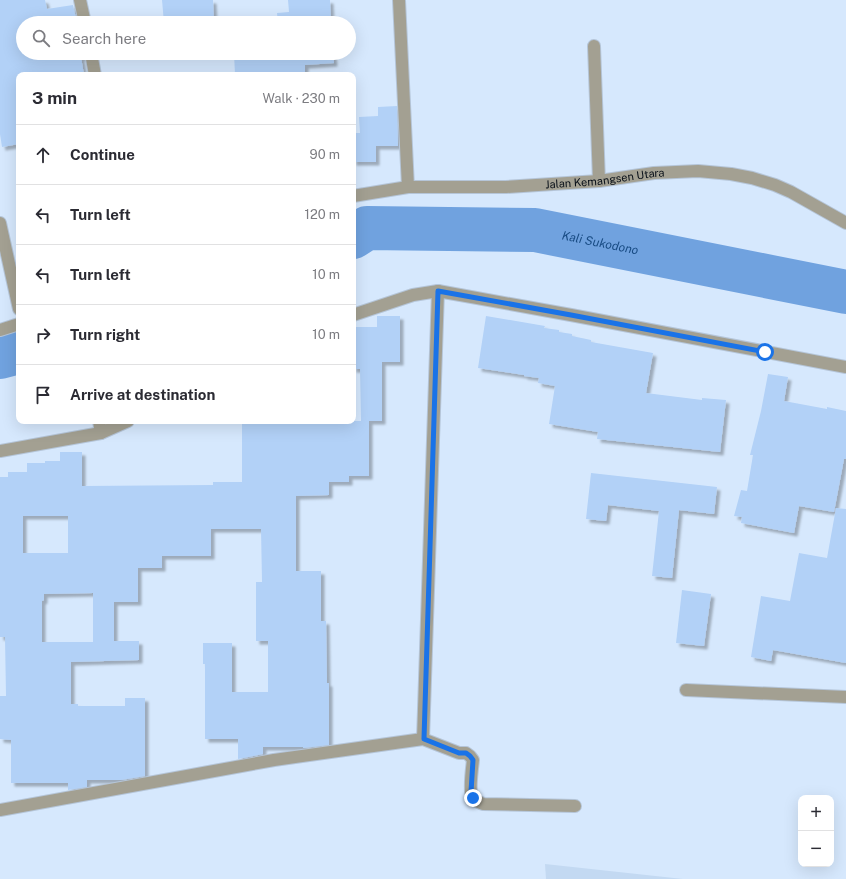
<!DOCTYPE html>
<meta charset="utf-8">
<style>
:root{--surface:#fff;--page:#f2f2f3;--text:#2b2b33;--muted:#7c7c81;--line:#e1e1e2}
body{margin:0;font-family:"Public Sans",sans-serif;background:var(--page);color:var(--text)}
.controls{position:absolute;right:12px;bottom:12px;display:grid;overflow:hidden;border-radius:8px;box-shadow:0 4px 16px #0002}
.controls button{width:36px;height:36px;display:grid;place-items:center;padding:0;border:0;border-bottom:1px solid var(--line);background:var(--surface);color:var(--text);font:20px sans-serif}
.stop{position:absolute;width:12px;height:12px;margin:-9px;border:3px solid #1a73e8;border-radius:50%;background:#fff}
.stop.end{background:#1a73e8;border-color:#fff;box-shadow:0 1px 4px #0008}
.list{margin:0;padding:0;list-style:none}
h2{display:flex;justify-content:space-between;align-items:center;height:52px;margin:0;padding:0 16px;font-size:17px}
h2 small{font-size:13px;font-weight:400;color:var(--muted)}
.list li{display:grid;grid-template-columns:26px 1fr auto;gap:12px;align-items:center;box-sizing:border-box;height:60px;padding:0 16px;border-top:1px solid var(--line)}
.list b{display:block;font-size:15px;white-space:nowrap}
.list em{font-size:13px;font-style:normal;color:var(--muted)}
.icon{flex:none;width:22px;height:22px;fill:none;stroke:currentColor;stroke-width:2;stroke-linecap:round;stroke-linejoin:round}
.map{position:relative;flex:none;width:846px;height:879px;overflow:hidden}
.search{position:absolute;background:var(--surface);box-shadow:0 4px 16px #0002;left:16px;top:16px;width:340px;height:44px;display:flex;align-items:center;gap:10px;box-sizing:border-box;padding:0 14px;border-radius:22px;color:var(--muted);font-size:15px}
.panel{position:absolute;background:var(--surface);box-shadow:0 4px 16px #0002;left:16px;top:72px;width:340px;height:352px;border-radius:8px}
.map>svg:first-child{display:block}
.built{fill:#c3d9f2}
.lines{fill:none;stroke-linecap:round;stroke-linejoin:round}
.river{stroke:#70a2df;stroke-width:44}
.building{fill:#b2d1f7;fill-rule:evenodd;filter:url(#shadow)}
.minor-casing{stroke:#b5c5d8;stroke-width:14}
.minor{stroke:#a3a092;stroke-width:12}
.route{stroke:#1a73e8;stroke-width:5}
.labels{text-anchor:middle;stroke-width:3.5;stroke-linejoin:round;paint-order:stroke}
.street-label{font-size:11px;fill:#080f18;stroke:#ebf4ff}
.water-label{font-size:12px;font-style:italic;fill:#194c84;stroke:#ebf4ff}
</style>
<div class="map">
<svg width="846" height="879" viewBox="0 0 846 879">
<defs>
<filter id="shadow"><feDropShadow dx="3.5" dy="3.5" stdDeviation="1" flood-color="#0004"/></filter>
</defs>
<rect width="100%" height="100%" fill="#d6e8fd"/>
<path class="built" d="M545 864 683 879H546Z"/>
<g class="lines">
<g class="river">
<path id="s1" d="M353 237 367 228 535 230 846 292"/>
<path d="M0 357 19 352"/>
</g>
</g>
<g class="building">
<path d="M0 0H45L47 9 73 5 77 23H23V53H84V57H81L84 75H19V144L2 147 0 134Z"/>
<path d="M162 0H213L214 23H164Z"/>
<path d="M288 0H330L331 23H278L277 13 289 12Z"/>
<path d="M234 53H333L334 63 305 65V75H235Z"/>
<path d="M397 106 398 146H376V162H353V133H360L359 117 378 116V107Z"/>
<path d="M377 316H400V362H382V421H361L360 369H353V327H377Z"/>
<path d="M486 316 545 326 544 328 559 330V332L572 334V336L591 340V342L653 353 646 393 702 400V398L726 400 720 452 597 439 598 432 549 424 555 386 538 383 539 378 524 376V375L478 368Z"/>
<path d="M768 374 788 377 784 401 827 409V407L846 411V459H844L834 512 799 506 794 533 741 523 742 517 734 516 741 490 747 491 753 455H750L761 411Z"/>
<path d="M242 421H369V476H349V482H329V495L296 496V571H321V621H326L327 683H329V745L303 748V747H263V754L238 759V739H205V664H203V643H232V692H268V641H256V582H262L261 529H211V556H162V568H138V602H114V641H139V660L71 662V704H78V706H125V698H145V776L121 780H87V787L68 790V783H11V740L0 739V696H6L5 637H0V477H8V472H27V463H45V461H60V452H82V486L213 485V482H242ZM23 516H68V553H23ZM93 593V642H42V601L44 600V594Z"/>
<path d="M591 473 717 487 714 514 679 510 672 578 652 576 659 511 608 505 606 521 586 519Z"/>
<path d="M836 508 846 509V663L773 650 771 661 751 657 761 596 790 601 799 553 827 558Z"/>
<path d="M682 590 711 594 704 646 676 643Z"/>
</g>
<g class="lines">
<defs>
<g id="minor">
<path d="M80 0 85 23"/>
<path d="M399 0 408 187"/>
<path d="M594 46 599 181"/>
<path d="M91 53 95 75"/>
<path id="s2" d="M353 196 408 187H506L599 181 654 173 698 171 731 174 752 178 775 185 791 192 846 223"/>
<path d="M0 223 19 309"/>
<path d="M353 315 413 295 438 291 571 315 846 367"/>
<path d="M0 330 19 324"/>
<path d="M99 421 101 433"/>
<path d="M0 451 101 433 128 421"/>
<path d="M686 690 846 697"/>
<path d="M423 739 438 291"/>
<path d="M0 810 274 760 423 739 459 753H466L470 756 473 760C472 768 469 790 472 797 475 801 479 802 483 804L575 806"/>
</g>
</defs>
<use href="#minor" class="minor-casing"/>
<use href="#minor" class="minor"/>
</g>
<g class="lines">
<path class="route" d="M473 798 471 792 473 760 470 756 466 753H459L424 739 438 291 571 315 765 352"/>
</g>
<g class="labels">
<g class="street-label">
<text dy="4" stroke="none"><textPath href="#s2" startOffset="253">Jalan Kemangsen Utara</textPath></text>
</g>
<g class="water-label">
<text dy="4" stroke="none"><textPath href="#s1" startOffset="251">Kali Sukodono</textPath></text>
</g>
</g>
</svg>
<div class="controls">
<button>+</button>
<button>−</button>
</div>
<div class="stop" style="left:765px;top:352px"></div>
<div class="stop end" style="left:473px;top:798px"></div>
<div class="search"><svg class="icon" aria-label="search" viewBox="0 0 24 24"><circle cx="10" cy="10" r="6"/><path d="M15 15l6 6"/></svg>Search here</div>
<section class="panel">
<h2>3 min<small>Walk · 230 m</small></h2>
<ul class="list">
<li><svg class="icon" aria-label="ahead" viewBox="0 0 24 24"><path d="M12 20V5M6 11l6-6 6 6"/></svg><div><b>Continue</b></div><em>90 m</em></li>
<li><svg class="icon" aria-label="left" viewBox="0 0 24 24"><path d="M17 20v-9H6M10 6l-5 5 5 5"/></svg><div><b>Turn left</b></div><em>120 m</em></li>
<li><svg class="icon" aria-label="left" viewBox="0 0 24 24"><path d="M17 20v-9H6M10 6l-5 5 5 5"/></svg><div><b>Turn left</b></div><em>10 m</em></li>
<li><svg class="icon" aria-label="right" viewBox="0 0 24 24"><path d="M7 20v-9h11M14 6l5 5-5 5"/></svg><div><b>Turn right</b></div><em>10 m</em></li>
<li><svg class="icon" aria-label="arrive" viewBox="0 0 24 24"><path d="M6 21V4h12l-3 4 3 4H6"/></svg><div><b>Arrive at destination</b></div></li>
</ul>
</section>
</div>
